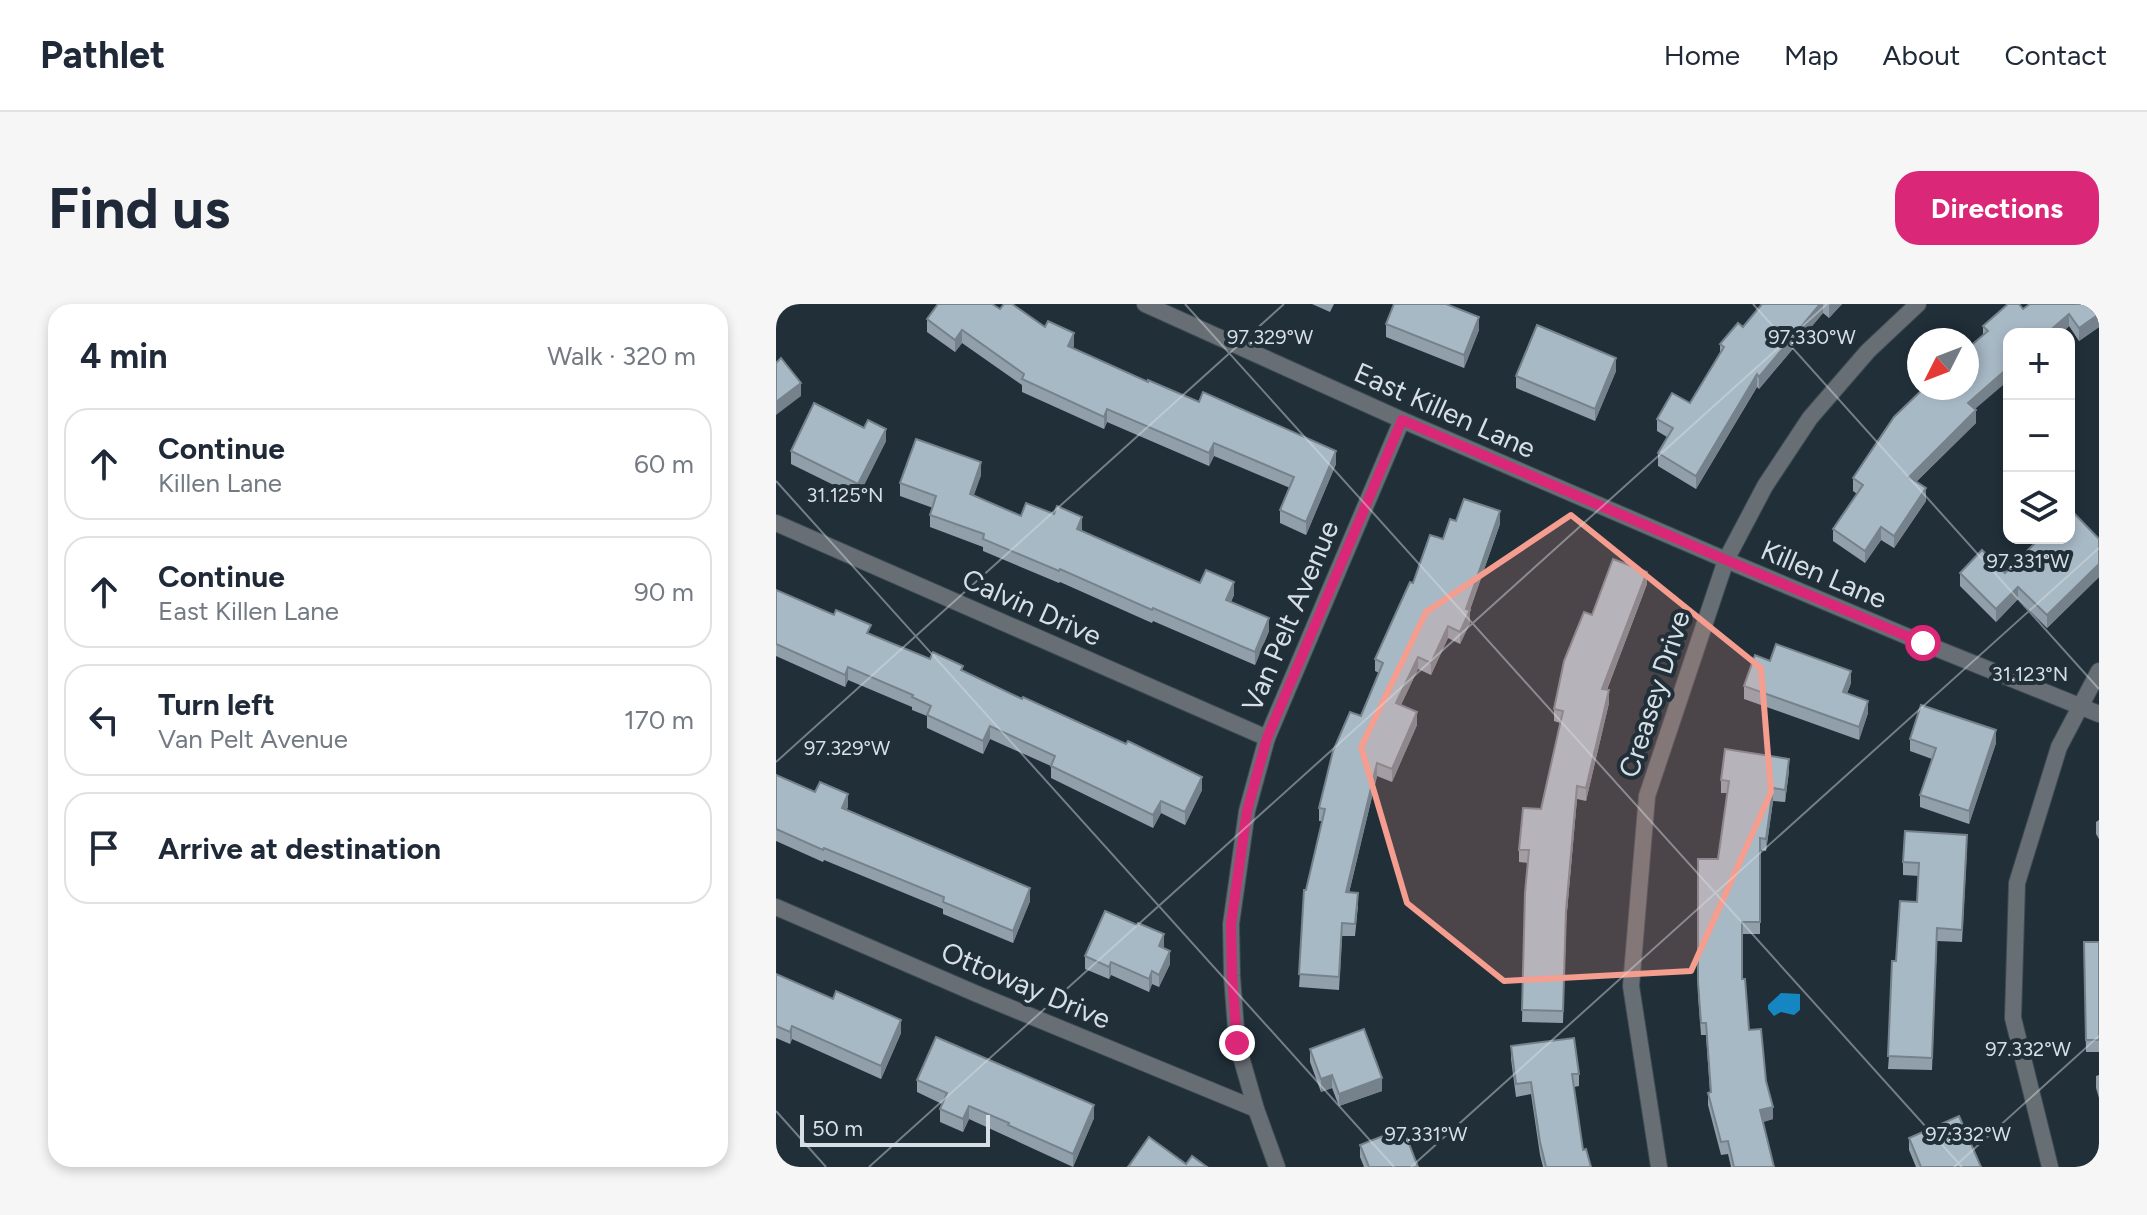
<!DOCTYPE html>
<meta charset="utf-8">
<style>
:root{--surface:#fff;--page:#f6f6f7;--text:#1f2937;--muted:#747a83;--line:#e0e1e3;--accent:#db2777}
body{margin:0;font-family:Figtree,sans-serif;background:var(--page);color:var(--text)}
.controls{position:absolute;right:24px;top:24px;display:grid;overflow:hidden;border-radius:16px;box-shadow:0 4px 12px #0003}
.controls button{width:72px;height:72px;display:grid;place-items:center;padding:0;border:0;border-bottom:2px solid var(--line);background:var(--surface);color:var(--text);font:40px sans-serif}
.compass{position:absolute;left:1131px;top:24px;width:72px;height:72px;border-radius:50%;background:var(--surface);box-shadow:0 4px 12px #0003;rotate:228deg}
.scale{position:absolute;left:24px;bottom:20px;width:190px;box-sizing:border-box;padding-left:8px;border:4px solid #d6dfe5;border-top:0;font-size:22px;line-height:28px;white-space:nowrap;color:#d6dfe5;-webkit-text-stroke:6px #212f39;paint-order:stroke}
.stop{position:absolute;width:24px;height:24px;margin:-18px;border:6px solid #db2777;border-radius:50%;background:#fff}
.stop.end{background:#db2777;border-color:#fff;box-shadow:0 2px 8px #0008}
.list{margin:0;padding:0;list-style:none}
h2{display:flex;justify-content:space-between;align-items:center;height:104px;margin:0;padding:0 32px;font-size:34px}
h2 small{font-size:26px;font-weight:400;color:var(--muted)}
.list li{display:grid;grid-template-columns:52px 1fr auto;gap:24px;align-items:center;box-sizing:border-box;height:112px;margin:0 16px 16px;padding:0 16px;border:2px solid var(--line);border-radius:24px}
.list b{display:block;font-size:30px;white-space:nowrap}
.list p{margin:0;font-size:26px;white-space:nowrap;color:var(--muted)}
.list em{font-size:26px;font-style:normal;color:var(--muted)}
.icon{flex:none;width:44px;height:44px;fill:none;stroke:currentColor;stroke-width:2;stroke-linecap:round;stroke-linejoin:round}
.map{position:relative;flex:none;width:1323px;height:863px;overflow:hidden;border-radius:24px}
header{display:flex;align-items:center;gap:48px;box-sizing:border-box;height:112px;padding:0 40px;background:var(--surface);border-bottom:2px solid var(--line)}
header strong{font-size:38px}
nav{display:flex;gap:44px;margin-inline-start:auto;font-size:28px}
.intro{display:flex;align-items:center;justify-content:space-between;box-sizing:border-box;height:192px;padding:0 48px}
h1{margin:0;font-size:56px}
.button{padding:20px 36px;border-radius:24px;background:var(--accent);color:#fff;font-size:28px;font-weight:700}
main{display:flex;gap:48px;padding:0 48px}
aside{flex:1;background:var(--surface);border-radius:24px;box-shadow:0 4px 12px #0003}
.map>svg:first-child{display:block}
.water{fill:#1586c2}
.lines{fill:none;stroke-linecap:round;stroke-linejoin:round}
.street-casing{stroke:#3e4b55;stroke-width:18}
.street{stroke:#686f74;stroke-width:16}
.wall{fill:#909faa}
.shaded-wall{fill:#76828b}
.building{fill:#a8b9c6;stroke:#76828b;stroke-width:2}
.route{stroke:#db2777;stroke-width:10}
.marked{fill:#f59d8e;fill-opacity:0.2;stroke:#f59d8e;stroke-width:6;stroke-linejoin:round}
.ticks{fill:none;stroke:#d6dfe5;stroke-width:2;stroke-opacity:0.45}
.labels{text-anchor:middle;stroke-width:8;stroke-linejoin:round;paint-order:stroke}
.street-label{font-size:28px;fill:#d6dfe5;stroke:#212f39}
.ticks-label{font-size:20px;text-anchor:middle;fill:#d6dfe5;stroke:#212f39;stroke-width:8;stroke-linejoin:round;paint-order:stroke}
</style>
<header>
<strong>Pathlet</strong>
<nav><a>Home</a><a>Map</a><a>About</a><a>Contact</a></nav>
</header>
<div class="intro"><h1>Find us</h1><a class="button">Directions</a></div>
<main>
<aside>
<h2>4 min<small>Walk · 320 m</small></h2>
<ul class="list">
<li><svg class="icon" aria-label="ahead" viewBox="0 0 24 24"><path d="M12 20V5M6 11l6-6 6 6"/></svg><div><b>Continue</b><p>Killen Lane</p></div><em>60 m</em></li>
<li><svg class="icon" aria-label="ahead" viewBox="0 0 24 24"><path d="M12 20V5M6 11l6-6 6 6"/></svg><div><b>Continue</b><p>East Killen Lane</p></div><em>90 m</em></li>
<li><svg class="icon" aria-label="left" viewBox="0 0 24 24"><path d="M17 20v-9H6M10 6l-5 5 5 5"/></svg><div><b>Turn left</b><p>Van Pelt Avenue</p></div><em>170 m</em></li>
<li><svg class="icon" aria-label="arrive" viewBox="0 0 24 24"><path d="M6 21V4h12l-3 4 3 4H6"/></svg><div><b>Arrive at destination</b></div></li>
</ul>
</aside>
<div class="map">
<svg width="1323" height="863" viewBox="0 0 1323 863">
<rect width="100%" height="100%" fill="#212f39"/>
<path class="water" d="M1005 689 1024 690V706L1018 711 1005 708 998 712 992 705V701Z"/>
<g class="lines">
<defs>
<g id="street">
<path d="M369 0 626 116 950 256 1147 339 1323 410"/>
<path d="M0 219 491 434"/>
<path d="M0 603 201 690 480 805"/>
<path d="M501 863 480 805 461 739 456 672 455 620 471 507 491 434 626 116"/>
<path d="M883 863 855 682 871 492 950 256 989 182 1034 114 1092 47 1142 0"/>
<path d="M1274 863 1237 714 1241 579 1283 443 1323 367"/>
</g>
</defs>
<use href="#street" class="street-casing"/>
<use href="#street" class="street"/>
</g>
<g class="wall">
<path d="M536 0H558L554 8Z"/>
<path d="M986 0H1066L1053 14 1047 9 983 85 981 83 920 185 882 162V149L891 133 881 127V115L914 99 944 49V40L967 23Z"/>
<path d="M1323 0V23L1303 37 1293 22 1285 30H1233L1199 105 1200 119 1140 178 1150 197 1118 244 1105 236 1089 259 1057 237V225L1081 190 1077 187V174L1207 32V22L1247 5Z"/>
<path d="M224 5 269 23 298 41 297 44 372 78 560 160 530 231 504 219V206L514 184 438 152 433 162 331 118 328 125 246 88V81L186 39 179 48 151 28V15Z"/>
<path d="M610 20 703 26 688 64 610 33Z"/>
<path d="M840 67 819 117 740 84V72Z"/>
<path d="M110 137 82 193 15 160V147Z"/>
<path d="M205 171 197 192 245 212 306 225 305 227 424 279 458 291 455 298 493 327 479 361 377 317 376 319 284 278 283 279 207 247V243L154 223V211L157 204 124 192V179Z"/>
<path d="M680 217 724 220 694 306V319L684 340 672 334 655 371 642 365 625 401 641 421 616 478 601 472 573 589 582 602 579 632H566L563 686 523 683 530 586 547 517H543V504L603 369 599 367V355L637 279Z"/>
<path d="M1323 235V273L1271 324 1242 295 1220 318 1184 282V269H1229Z"/>
<path d="M871 280 831 386 833 399 810 497 801 495 790 619 787 719 746 718 749 589 752 559 743 558V546L765 505 784 419 778 417V405L816 311Z"/>
<path d="M0 286 95 331 154 355 187 367 426 486 409 521 385 509 377 524 275 474V462L214 435 207 450 151 424V412L136 406V403L72 376 69 383 0 352Z"/>
<path d="M994 357 1075 379 1071 389 1092 409 1083 436 968 395V382Z"/>
<path d="M1134 435 1220 439 1193 520 1144 503V491L1156 455 1134 447Z"/>
<path d="M1013 467 1009 498 997 497 990 547 984 546V630H966V675L973 726 990 777 997 815 987 818 998 863H955L952 850 945 851 932 801V789L934 788 930 731H925L922 690V555H942L951 489H945V476Z"/>
<path d="M0 471 72 503 70 506 254 597 237 639 167 610V605L48 556 47 558 0 537Z"/>
<path d="M1323 516V535L1320 530V518Z"/>
<path d="M1191 544 1186 638 1161 637 1156 766 1112 765 1120 657 1141 598 1143 572 1127 571V558Z"/>
<path d="M1308 638H1323V748H1310Z"/>
<path d="M388 643 387 644 394 660 383 683 376 680 373 688 335 671 333 675 309 665V652Z"/>
<path d="M0 670 125 729 105 775 16 735 14 740 0 734Z"/>
<path d="M735 742 803 770V782L798 783 807 846 815 863H767L764 851 755 790 740 793 735 755Z"/>
<path d="M534 745 606 787 563 802 556 784 545 788 534 758Z"/>
<path d="M1323 771V794L1320 784V772Z"/>
<path d="M141 776 318 814 297 863 193 815 187 828 164 818V805L166 800 141 788Z"/>
<path d="M1133 834 1205 863H1140L1133 846Z"/>
<path d="M584 841 642 863H588L584 853Z"/>
</g>
<g class="shaded-wall">
<path d="M1044 0H1047V9L983 85V73Z"/>
<path d="M1054 0H1066L1053 14V1Z"/>
<path d="M1293 10V22L1285 30H1270Z"/>
<path d="M1323 10V23L1303 37V24Z"/>
<path d="M703 13V26L688 64V51Z"/>
<path d="M186 26V39L179 48V36Z"/>
<path d="M298 29V41L292 54V42Z"/>
<path d="M840 54V67L819 117V105Z"/>
<path d="M1233 63V76L1192 111V99Z"/>
<path d="M981 70V83L920 185V172Z"/>
<path d="M25 79V92L0 111V98Z"/>
<path d="M331 105V118L328 125V113Z"/>
<path d="M1200 106V119L1133 185V173Z"/>
<path d="M110 125V137L82 193V180Z"/>
<path d="M438 139V152L433 162V149Z"/>
<path d="M560 147V160L530 231V218Z"/>
<path d="M205 158V171L194 203V190Z"/>
<path d="M1150 184V197L1118 244V232Z"/>
<path d="M724 207V220L693 308 694 306V319L684 340V328L690 305Z"/>
<path d="M306 213V225L301 237V225Z"/>
<path d="M1105 223V236L1089 259V247Z"/>
<path d="M1323 260V273L1271 324V311Z"/>
<path d="M871 268V280L826 398V385Z"/>
<path d="M458 278V291L450 308V296Z"/>
<path d="M1242 283V295L1220 318V305Z"/>
<path d="M493 314V327L479 361V348Z"/>
<path d="M672 322V334L655 371V359Z"/>
<path d="M642 353V365L620 411V399Z"/>
<path d="M72 363V376L69 383V371Z"/>
<path d="M1075 367V379L1067 401V388Z"/>
<path d="M833 386V399L810 497V484Z"/>
<path d="M1092 397V409L1083 436V423Z"/>
<path d="M641 408V421L616 478V465Z"/>
<path d="M214 422V435L207 450V437Z"/>
<path d="M1220 426V439L1193 520V507Z"/>
<path d="M1013 455V467L1009 498V486Z"/>
<path d="M601 459V472L570 601V588Z"/>
<path d="M426 473V486L409 521V508Z"/>
<path d="M801 482V495L790 619 787 719 790 606Z"/>
<path d="M997 484V497L990 547V535Z"/>
<path d="M72 490V503L66 517V504Z"/>
<path d="M385 497V509L377 524V511Z"/>
<path d="M254 584V597L237 639V627Z"/>
<path d="M388 630V643L383 655V642Z"/>
<path d="M394 647V660L383 683V671Z"/>
<path d="M335 658V671L333 675V663Z"/>
<path d="M376 667V680L373 688V675Z"/>
<path d="M125 716V729L105 775V762Z"/>
<path d="M16 722V735L14 740V728Z"/>
<path d="M556 771V784L545 788V775Z"/>
<path d="M606 774V787L563 802V790Z"/>
<path d="M318 801V814L297 863V850Z"/>
<path d="M193 802V815L187 828V815Z"/>
<path d="M997 803V815L984 819V806Z"/>
</g>
<g class="building">
<path d="M162 0H216L224 5 228 0H236L269 23 272 17 298 29 292 42 372 78V76L423 98 427 88 560 147 530 218 504 206 518 173 438 139 433 149 331 105 328 113 246 75 248 70 186 26 179 36 151 15Z"/>
<path d="M618 0H670L703 13 688 51 610 20Z"/>
<path d="M986 0H1044L983 73 981 70 920 172 882 149 897 124 881 115 896 89 914 99 948 43 944 40 962 19 967 23Z"/>
<path d="M1232 0H1243L1247 5 1254 0H1323V10L1303 24 1293 10 1270 30H1233V63L1192 99 1200 106 1133 173 1150 184 1118 232 1105 223 1089 247 1057 225 1087 181 1077 174 1118 113 1148 84H1191V45L1212 27 1207 22Z"/>
<path d="M761 21 840 54 819 105 740 72Z"/>
<path d="M5 54 25 79 0 98V59Z"/>
<path d="M38 99 88 124 92 116 110 125 82 180 15 147Z"/>
<path d="M140 135 205 158 194 190 245 212 250 199 278 210 281 202 306 213 301 225 424 279 430 266 458 278 450 296 493 314 479 348 377 304 376 306 284 265 283 267 207 235 208 230 154 211 160 192 124 179Z"/>
<path d="M688 195 724 207 690 305 694 306 684 328 672 322 655 359 642 353 620 399 641 408 616 465 601 459 570 588 582 589 579 620 566 619 563 673 523 670 528 586H530L549 505 543 504 557 447 574 408 585 412 607 359 599 355 634 278 637 279 654 231 667 235 674 215 680 217Z"/>
<path d="M1293 204 1323 235V260L1271 311 1242 283 1220 305 1184 269 1206 246 1229 269 1264 234H1293Z"/>
<path d="M837 255 871 268 826 385 833 386 810 484 801 482 790 606 787 707 746 706 749 589 753 546H743L747 504 765 505 787 407 778 405 788 357 808 308 816 311Z"/>
<path d="M0 286 58 311 60 306 95 321 91 329 154 355 157 348 187 362 185 366 246 395 247 393 350 440 352 437 426 473 409 508 385 497 377 511 275 462 279 452 214 422 207 437 151 411 155 402 136 393 137 391 72 363 69 371 0 340Z"/>
<path d="M1000 340 1075 367 1067 388 1092 397 1083 423 968 382 979 351 994 357Z"/>
<path d="M1145 401 1220 426 1193 507 1144 491 1160 444 1134 435Z"/>
<path d="M949 445 1013 455 1009 486 997 484 990 535 984 534V618H966V675H969L973 726 985 725 990 777 997 803 984 806 998 863H958L952 837 945 838 932 789 935 788 930 719H925L922 678V555H942L953 477 945 476Z"/>
<path d="M0 471 39 488 44 478 72 490 66 504 254 584 237 627 167 598 168 593 48 544 47 546 0 525Z"/>
<path d="M1129 527 1191 531 1186 626 1161 624 1156 754 1112 752 1116 657H1120L1124 597 1141 598 1143 559 1127 558Z"/>
<path d="M329 607 361 621 362 619 388 630 383 642 394 647 383 671 376 667 373 675 335 658 333 663 309 652Z"/>
<path d="M1308 638H1323V736H1310Z"/>
<path d="M0 670 57 695 60 687 125 716 105 762 16 722 14 728 0 722Z"/>
<path d="M588 725 606 774 563 790 556 771 545 775 534 745Z"/>
<path d="M160 733 318 801 297 850 232 821 233 819 193 802 187 815 164 805 171 789 141 776Z"/>
<path d="M798 734 803 770H796L807 846 810 845 815 863H770L764 838 755 778 740 780 735 742Z"/>
<path d="M1183 812 1205 863H1145L1133 834Z"/>
<path d="M627 824 642 863H593L584 841Z"/>
<path d="M373 833 410 860 416 852 431 863H352Z"/>
</g>
<g class="lines">
<path class="route" d="M461 739 456 672 455 620 471 507 491 434 626 116 950 256 1147 339"/>
</g>
<path class="marked" d="M795 211 985 364 995 488 915 667 728 677 631 599 585 443 650 308Z"/>
<path class="ticks" d="M409 0 1186 863M977 0 1323 385M0 177 618 863M0 458 508 0M0 807 50 863M93 863 1051 0M635 863 1323 244M1178 863 1323 732"/>
<g class="labels">
<g class="street-label">
<text transform="translate(669 106) rotate(24)" y="10">East Killen Lane</text>
<text transform="translate(1048 270) rotate(23)" y="10">Killen Lane</text>
<text transform="translate(256 303) rotate(24)" y="10">Calvin Drive</text>
<text transform="translate(514 312) rotate(-67)" y="10">Van Pelt Avenue</text>
<text transform="translate(878 390) rotate(-72)" y="10">Creasey Drive</text>
<text transform="translate(250 681) rotate(23)" y="10">Ottoway Drive</text>
</g>
</g>
<g class="ticks-label">
<text x="494" y="40">97.329°W</text>
<text x="1036" y="40">97.330°W</text>
<text x="69" y="198">31.125°N</text>
<text x="1252" y="264">97.331°W</text>
<text x="1254" y="377">31.123°N</text>
<text x="71" y="451">97.329°W</text>
<text x="1252" y="752">97.332°W</text>
<text x="650" y="837">97.331°W</text>
<text x="1192" y="837">97.332°W</text>
</g>
</svg>
<div class="controls">
<button>+</button>
<button>−</button>
<button><svg class="icon" aria-label="layers" viewBox="0 0 24 24"><path d="M12 4l9 5-9 5-9-5zM3 14l9 5 9-5"/></svg></button>
</div>
<svg class="compass" viewBox="-18 -18 36 36"><path d="M0-13l5 13h-10z" fill="#e53935"/><path d="M0 13l5-13h-10z" fill="#747a83"/></svg>
<div class="scale">50 m</div>
<div class="stop" style="left:1147px;top:339px"></div>
<div class="stop end" style="left:461px;top:739px"></div>
</div>
</main>
